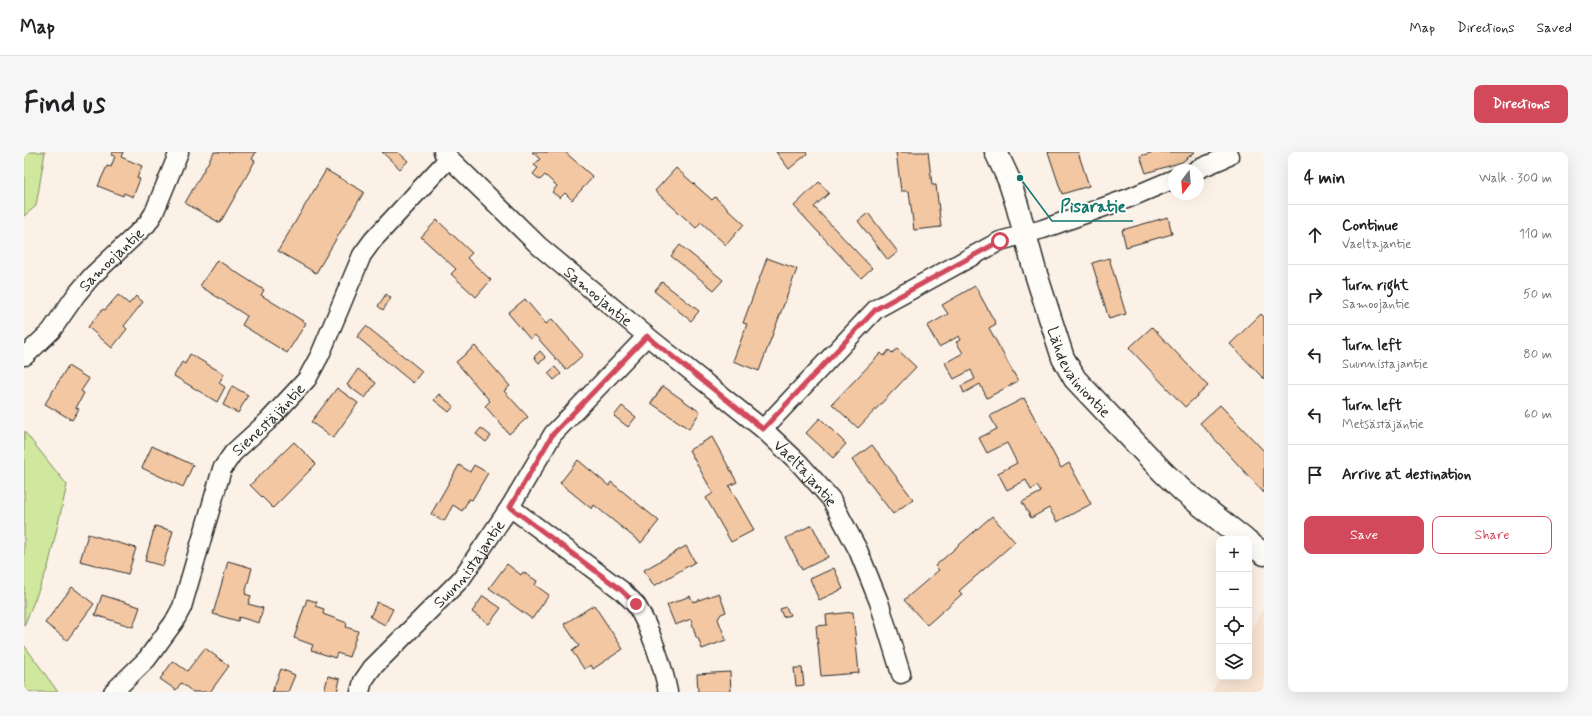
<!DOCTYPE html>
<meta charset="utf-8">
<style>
:root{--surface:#fff;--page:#f6f6f6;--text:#202124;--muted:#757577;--line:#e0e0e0;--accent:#d1495b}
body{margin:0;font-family:Mynerve,sans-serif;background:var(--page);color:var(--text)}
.controls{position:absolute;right:12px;bottom:12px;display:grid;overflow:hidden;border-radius:8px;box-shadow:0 4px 16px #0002}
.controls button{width:36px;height:36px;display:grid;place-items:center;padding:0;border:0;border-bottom:1px solid var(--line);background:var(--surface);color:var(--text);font:20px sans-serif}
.compass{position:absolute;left:1144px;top:12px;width:36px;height:36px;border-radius:50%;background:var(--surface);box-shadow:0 4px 16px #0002;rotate:196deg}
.stop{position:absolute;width:12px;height:12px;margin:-9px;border:3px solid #d1495b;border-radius:50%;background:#fff}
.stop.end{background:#d1495b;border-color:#fff;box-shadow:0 1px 4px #0008}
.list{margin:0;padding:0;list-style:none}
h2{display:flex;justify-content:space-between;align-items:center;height:52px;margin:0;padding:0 16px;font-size:17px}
h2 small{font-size:13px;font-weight:400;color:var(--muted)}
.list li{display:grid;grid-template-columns:26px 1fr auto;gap:12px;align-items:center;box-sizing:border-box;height:60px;padding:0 16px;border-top:1px solid var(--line)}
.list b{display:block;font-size:15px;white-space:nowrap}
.list p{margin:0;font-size:13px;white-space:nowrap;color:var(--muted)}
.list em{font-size:13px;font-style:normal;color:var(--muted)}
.actions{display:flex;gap:8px;padding:12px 16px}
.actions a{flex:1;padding:9px 0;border:1px solid var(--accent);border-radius:8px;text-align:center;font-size:14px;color:var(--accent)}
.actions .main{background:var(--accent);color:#fff}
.icon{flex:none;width:22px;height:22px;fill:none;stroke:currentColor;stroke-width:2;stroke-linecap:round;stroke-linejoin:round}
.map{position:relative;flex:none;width:1240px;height:540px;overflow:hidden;border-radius:8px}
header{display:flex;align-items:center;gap:24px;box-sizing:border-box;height:56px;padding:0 20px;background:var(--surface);border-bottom:1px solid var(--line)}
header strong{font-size:19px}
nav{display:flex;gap:22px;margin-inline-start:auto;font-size:14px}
.intro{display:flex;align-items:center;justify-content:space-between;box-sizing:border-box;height:96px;padding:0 24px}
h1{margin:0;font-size:28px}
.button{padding:10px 18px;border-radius:8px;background:var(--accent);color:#fff;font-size:14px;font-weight:700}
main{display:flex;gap:24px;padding:0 24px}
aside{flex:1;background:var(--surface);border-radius:8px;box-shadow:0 4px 16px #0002}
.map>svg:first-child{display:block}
.built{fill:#f9e4d2}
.green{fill:#cfe89d;stroke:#7d8a64}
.building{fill:#f3c7a2;stroke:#2b2b2b}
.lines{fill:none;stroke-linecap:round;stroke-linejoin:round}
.street-casing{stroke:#2b2b2b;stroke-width:21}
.secondary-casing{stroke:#2b2b2b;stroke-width:25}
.street{stroke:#fdfcf7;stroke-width:18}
.secondary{stroke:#fdfcf7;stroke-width:22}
.route{stroke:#d1495b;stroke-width:5}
.labels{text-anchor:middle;stroke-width:4;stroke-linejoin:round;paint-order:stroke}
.street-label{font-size:16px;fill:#2b2b2b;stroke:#fdfcf7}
.leader{fill:none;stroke:#0f766e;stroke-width:1.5}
.callout-dot{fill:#0f766e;stroke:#fdfcf7;stroke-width:1.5}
.callout-label{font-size:17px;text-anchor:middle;font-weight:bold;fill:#0f766e;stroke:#fdfcf7;stroke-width:4;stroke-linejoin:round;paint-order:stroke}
</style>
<header>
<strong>Map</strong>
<nav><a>Map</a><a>Directions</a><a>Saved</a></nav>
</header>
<div class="intro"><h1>Find us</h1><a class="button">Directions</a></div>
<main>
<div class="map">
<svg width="1240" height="540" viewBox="0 0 1240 540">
<rect width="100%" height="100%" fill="#fbf1e6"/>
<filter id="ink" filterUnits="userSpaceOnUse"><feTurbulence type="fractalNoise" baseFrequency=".025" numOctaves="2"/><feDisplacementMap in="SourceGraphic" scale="8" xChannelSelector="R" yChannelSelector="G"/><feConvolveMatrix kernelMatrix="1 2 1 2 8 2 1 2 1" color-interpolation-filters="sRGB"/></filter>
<g filter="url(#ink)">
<path class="built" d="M1240 457V540H1187L1197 525H1225V480Z"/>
<g class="green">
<path d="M0 0H21L12 54 0 64Z"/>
<path d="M0 279 43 333 24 415 0 474Z"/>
<path d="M0 493 34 540H0Z"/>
</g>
<g class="building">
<path d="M89 0H99L97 5 118 14 113 26 116 27 109 45 100 41 99 44 74 34 83 14 87 15 91 4 87 3Z"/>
<path d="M190 0H232L228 7 231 9 196 71 161 51Z"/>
<path d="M358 0H374L384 9 376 17Z"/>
<path d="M508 0H541L569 25 548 48 541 41 536 46 528 40 533 34 521 23 516 28 509 22 514 16 510 13 516 7Z"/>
<path d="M752 0H782L783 2 765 17Z"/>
<path d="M872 0H904L908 33H912L917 75 890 78 885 39H877Z"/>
<path d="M1024 0H1054L1065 34 1038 42Z"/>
<path d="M1130 0H1171L1158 10 1122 21 1116 4Z"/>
<path d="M652 16 688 48 691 45 720 72 702 93 677 70 672 76 631 39Z"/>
<path d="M302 18 340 40 292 121 254 99Z"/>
<path d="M795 30 805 41 790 55 848 116 837 126 770 54Z"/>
<path d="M844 61 874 100 864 108 834 69Z"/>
<path d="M1144 65 1148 82 1102 95 1098 78Z"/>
<path d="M413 68 448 101 443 106 467 128 452 145 427 122 432 117 397 85Z"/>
<path d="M656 93 699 128 690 138 647 104Z"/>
<path d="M743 106 773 117 735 219 709 209 723 172 719 171Z"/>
<path d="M1085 106 1102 162 1085 167 1068 111Z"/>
<path d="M193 108 240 138 237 143 282 171 263 201 218 173 223 164 176 134Z"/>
<path d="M638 130 675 159 667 169 630 139Z"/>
<path d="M951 134 972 172 965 176 994 229 963 246 956 232 940 241 937 234 951 227 947 218 930 227 921 211 939 201 932 190 937 188 935 184 915 195 903 174 924 162 918 153Z"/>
<path d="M362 142 367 146 359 158 354 154Z"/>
<path d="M94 143 105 152 112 144 119 150 100 174 103 177 88 196 64 175 79 157 81 158Z"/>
<path d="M501 147 522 172 528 167 559 203 542 218 511 183 506 187 484 161Z"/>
<path d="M1237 162 1240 165V227L1206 192Z"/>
<path d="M342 174 398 219 389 231 333 185Z"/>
<path d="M1128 175 1184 234 1161 255 1105 196Z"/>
<path d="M451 194 486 234 480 239 504 265 485 282 461 254 466 249 432 210Z"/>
<path d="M873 197 892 215 834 276 808 252 857 201 860 204 865 198 868 201Z"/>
<path d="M516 199 522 206 515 211 510 205Z"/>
<path d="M166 202 200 222 195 231 201 235 193 250 150 224 158 210 161 212Z"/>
<path d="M44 214 65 227 57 239 60 241 52 256 55 257 48 268 21 252Z"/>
<path d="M531 215 537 222 530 228 524 221Z"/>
<path d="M334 217 352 231 341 246 323 233Z"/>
<path d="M208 234 224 243 214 261 199 253Z"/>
<path d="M639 234 676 260 665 277 627 251Z"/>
<path d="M313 236 334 251 309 286 287 270Z"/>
<path d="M415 242 430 254 425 260 410 248Z"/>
<path d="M1000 246 1037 316 1045 311 1067 352 1033 370 1025 356 1007 366 998 350 1017 340 1013 334 1007 338 1002 328 983 338 974 321 993 311 983 291 963 301 955 286 973 277 966 264Z"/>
<path d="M1196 253 1240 299V341L1176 271Z"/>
<path d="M598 254 612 265 604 275 590 264Z"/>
<path d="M796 266 822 292 809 306 782 281Z"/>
<path d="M457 276 467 284 462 290 452 282Z"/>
<path d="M688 285 713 330 705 334 730 378 707 390 682 346 689 341 665 298Z"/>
<path d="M270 290 292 312 249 356 226 333Z"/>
<path d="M848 293 889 347 869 362 828 308Z"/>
<path d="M128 294 169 313 159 335 118 316Z"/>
<path d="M554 308 585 334 587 330 635 369 617 391 570 353 568 357 536 331Z"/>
<path d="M435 313 446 320 450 313 464 321 448 348 445 347 438 359 429 353 420 369 407 362Z"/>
<path d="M968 364 991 390 935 439 938 442 903 473 880 448 915 418 911 414Z"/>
<path d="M788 373 804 405 778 418 762 386Z"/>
<path d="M131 374 149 379 139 414 121 409Z"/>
<path d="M64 382 112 396 104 422 56 409Z"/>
<path d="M662 394 671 410 630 434 620 418Z"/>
<path d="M204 409 228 416 221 442 227 444 224 452 239 456 235 471 215 465 214 469 189 462Z"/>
<path d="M483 412 497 423 499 420 513 429 511 433 525 443 508 467 465 436Z"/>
<path d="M810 416 819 437 795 448 786 427Z"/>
<path d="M48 435 70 452 43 488 21 471Z"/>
<path d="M695 441 702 460 697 462 694 467 702 488 678 497 674 486 672 485 667 467 651 473 643 453 666 444 669 450Z"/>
<path d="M78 443 116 455 109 475 71 463Z"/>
<path d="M459 444 477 456 465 472 448 460Z"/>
<path d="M283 447 293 450 291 454 300 457 299 462 323 471 322 475 334 479 325 505 313 501 311 506 287 498 289 493 270 486Z"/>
<path d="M353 450 369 457 361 473 346 465Z"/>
<path d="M570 453 599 497 569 517 567 513 560 517 548 499 555 494 540 472Z"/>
<path d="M762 455 766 463 759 465 756 457Z"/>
<path d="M829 460 835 521 797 524 792 474 803 473 802 463Z"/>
<path d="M181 496 205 514 186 540H169L157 531 152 538 136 527 149 509 163 519Z"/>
<path d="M770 516H778L780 533 772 534Z"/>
<path d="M257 517 271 523 264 540H248Z"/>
<path d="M706 520 707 540H674L673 522Z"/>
<path d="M304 524 316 527 313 540H300Z"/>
</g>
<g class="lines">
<defs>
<g id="street">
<path id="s1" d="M419 0 515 94 623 184 739 277 775 311 807 347 834 398 855 450 877 522"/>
<path d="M1172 18 1205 4"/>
<path id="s2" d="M1 204 27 179 52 143 68 124 123 72 130 61 155 0"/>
<path d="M739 277 852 157 976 89 1019 77 1105 46 1150 27"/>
<path d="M486 355 597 438C602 443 608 448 612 453 626 475 639 514 644 540"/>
<path id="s3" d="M89 540 123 507 150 470 158 455 198 317 209 301 244 269 283 227 296 203 338 103 349 88 425 6"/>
<path id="s4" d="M336 540 339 529 348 516 437 427 486 355 529 282 623 184"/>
</g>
<g id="secondary">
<path id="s5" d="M972 0 985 28 993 53 1011 119 1039 206 1051 227 1139 320 1160 340 1220 387"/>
<path d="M1225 391 1240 402"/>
</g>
</defs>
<use href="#street" class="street-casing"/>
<use href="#secondary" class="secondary-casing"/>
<use href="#street" class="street"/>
<use href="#secondary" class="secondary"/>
</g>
</g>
<g class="lines" filter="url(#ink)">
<path class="route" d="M612 452 597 438 486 355 529 282 623 184 739 277 852 157 976 89"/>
</g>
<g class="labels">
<g class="street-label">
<text dy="6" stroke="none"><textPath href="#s2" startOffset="130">Samoojantie</textPath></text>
<text dy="6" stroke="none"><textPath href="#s1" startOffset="212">Samoojantie</textPath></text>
<text dy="6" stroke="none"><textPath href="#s5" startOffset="237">Lähdevainiontie</textPath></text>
<text dy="6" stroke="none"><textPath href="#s3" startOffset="322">Sienestäjäntie</textPath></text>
<text dy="6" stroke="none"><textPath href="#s1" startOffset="485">Vaeltajantie</textPath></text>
<text dy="6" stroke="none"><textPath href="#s4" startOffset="170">Suunnistajantie</textPath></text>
</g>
</g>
<path class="leader" d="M996 26L1028 69H1109"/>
<circle class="callout-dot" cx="996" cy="26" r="4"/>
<g class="callout-label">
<text x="1069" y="60">Pisaratie</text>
</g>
</svg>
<div class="controls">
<button>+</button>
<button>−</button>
<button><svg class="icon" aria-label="locate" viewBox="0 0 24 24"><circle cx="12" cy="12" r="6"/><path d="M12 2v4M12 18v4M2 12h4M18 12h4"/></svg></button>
<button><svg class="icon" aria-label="layers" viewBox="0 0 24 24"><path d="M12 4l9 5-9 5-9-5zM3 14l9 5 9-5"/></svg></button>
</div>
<svg class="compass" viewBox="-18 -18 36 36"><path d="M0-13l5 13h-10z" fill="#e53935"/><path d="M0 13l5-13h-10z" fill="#757577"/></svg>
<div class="stop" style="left:976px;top:89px"></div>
<div class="stop end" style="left:612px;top:452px"></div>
</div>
<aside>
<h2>4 min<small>Walk · 300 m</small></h2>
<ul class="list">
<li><svg class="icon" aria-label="ahead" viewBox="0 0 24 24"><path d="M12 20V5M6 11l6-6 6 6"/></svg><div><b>Continue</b><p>Vaeltajantie</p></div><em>110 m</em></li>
<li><svg class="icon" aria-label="right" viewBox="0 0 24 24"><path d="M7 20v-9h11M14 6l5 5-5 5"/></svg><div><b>Turn right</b><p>Samoojantie</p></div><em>50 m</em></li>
<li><svg class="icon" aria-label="left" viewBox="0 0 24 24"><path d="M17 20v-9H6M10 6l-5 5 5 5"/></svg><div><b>Turn left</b><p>Suunnistajantie</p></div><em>80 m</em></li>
<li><svg class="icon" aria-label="left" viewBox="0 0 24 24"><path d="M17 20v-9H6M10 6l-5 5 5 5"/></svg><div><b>Turn left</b><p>Metsästäjäntie</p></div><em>60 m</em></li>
<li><svg class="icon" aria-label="arrive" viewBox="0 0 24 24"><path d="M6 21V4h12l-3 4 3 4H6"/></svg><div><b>Arrive at destination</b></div></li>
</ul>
<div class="actions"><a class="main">Save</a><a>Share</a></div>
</aside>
</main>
